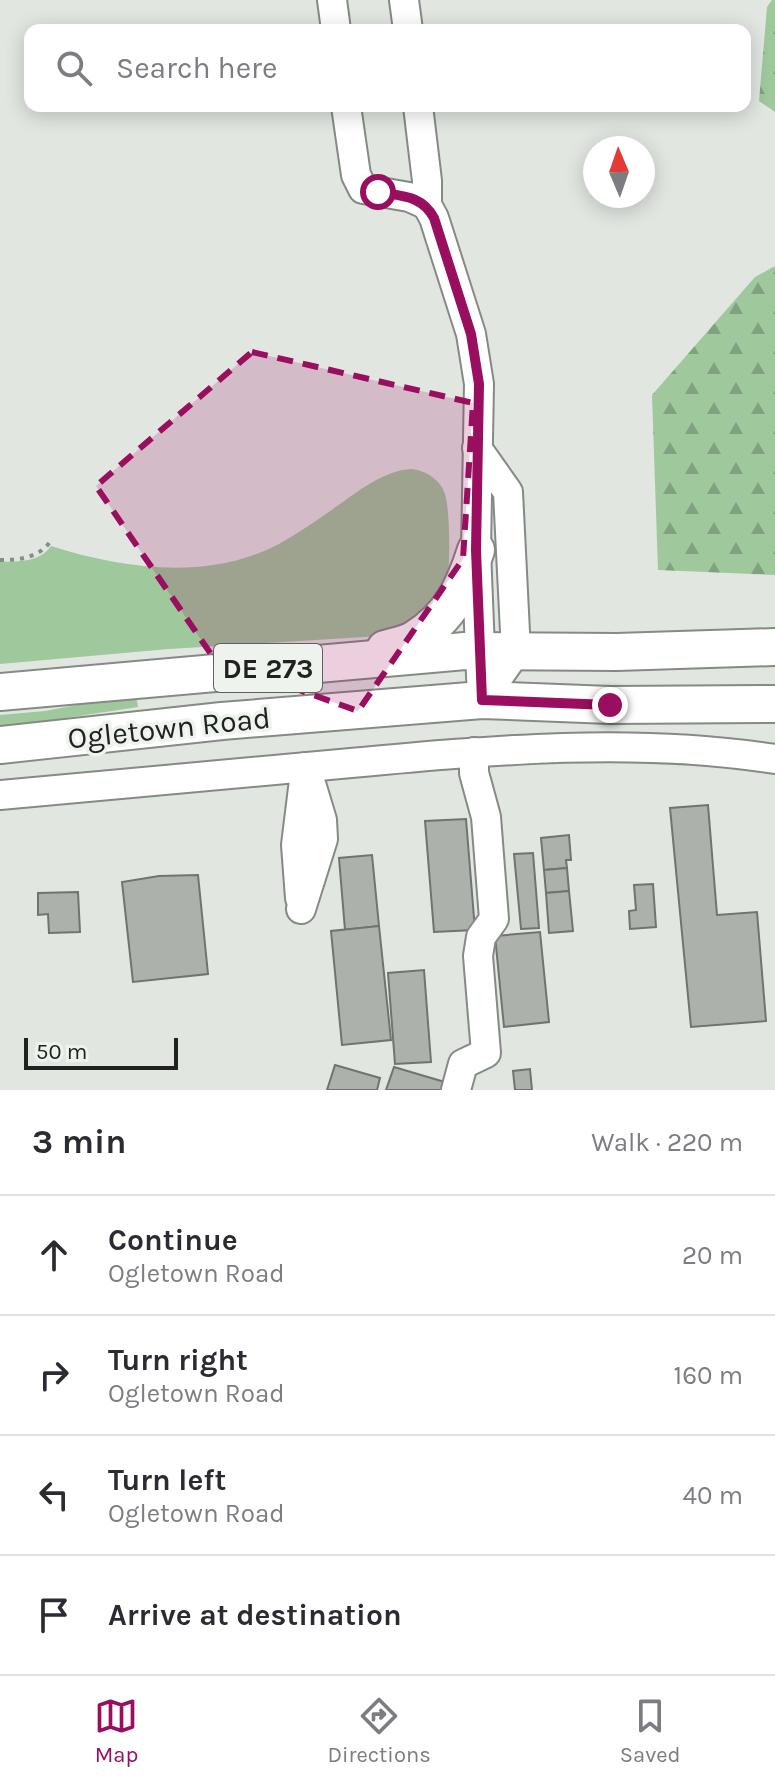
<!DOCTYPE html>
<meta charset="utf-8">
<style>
:root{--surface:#fff;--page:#f2f2f3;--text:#2b2b33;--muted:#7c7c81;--line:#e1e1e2;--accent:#9a0e5f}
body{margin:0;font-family:Karla,sans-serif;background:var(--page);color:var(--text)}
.compass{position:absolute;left:583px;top:136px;width:72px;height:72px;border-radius:50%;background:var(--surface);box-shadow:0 4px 20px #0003;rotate:358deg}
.scale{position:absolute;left:24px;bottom:20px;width:154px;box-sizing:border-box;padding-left:8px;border:4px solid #202220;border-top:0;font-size:22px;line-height:28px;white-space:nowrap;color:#202220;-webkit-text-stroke:6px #eef3ee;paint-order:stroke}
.stop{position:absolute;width:24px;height:24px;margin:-18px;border:6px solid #9a0e5f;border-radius:50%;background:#fff}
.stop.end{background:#9a0e5f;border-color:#fff;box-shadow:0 2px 8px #0008}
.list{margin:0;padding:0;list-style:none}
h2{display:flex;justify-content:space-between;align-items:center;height:104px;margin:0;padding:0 32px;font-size:34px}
h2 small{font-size:26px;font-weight:400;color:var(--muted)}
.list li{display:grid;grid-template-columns:52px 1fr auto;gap:24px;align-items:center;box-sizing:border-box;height:120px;padding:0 32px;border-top:2px solid var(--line)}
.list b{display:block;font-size:30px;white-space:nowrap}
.list p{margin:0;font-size:26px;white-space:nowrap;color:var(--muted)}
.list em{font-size:26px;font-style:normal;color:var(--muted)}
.icon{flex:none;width:44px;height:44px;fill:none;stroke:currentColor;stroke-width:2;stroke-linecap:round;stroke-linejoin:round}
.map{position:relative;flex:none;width:775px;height:1090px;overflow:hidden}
.search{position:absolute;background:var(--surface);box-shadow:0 4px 20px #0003;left:24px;right:24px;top:24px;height:88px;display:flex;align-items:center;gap:20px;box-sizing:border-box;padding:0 28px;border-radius:16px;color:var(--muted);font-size:30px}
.sheet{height:584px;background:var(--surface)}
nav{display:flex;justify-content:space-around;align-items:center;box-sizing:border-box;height:112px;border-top:2px solid var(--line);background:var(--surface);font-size:22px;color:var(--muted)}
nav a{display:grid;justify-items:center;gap:4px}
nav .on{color:var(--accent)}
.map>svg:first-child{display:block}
.green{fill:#9fc89d}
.forest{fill:url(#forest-firs)}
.building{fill:#acb1ac;stroke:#707470;stroke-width:2}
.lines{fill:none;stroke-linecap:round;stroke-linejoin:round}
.minor-casing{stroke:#858a85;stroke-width:32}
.major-casing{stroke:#858a85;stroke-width:40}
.path{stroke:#888c88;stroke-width:4;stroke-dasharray:4 6;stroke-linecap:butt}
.minor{stroke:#fff;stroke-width:28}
.major{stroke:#fff;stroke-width:36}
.route{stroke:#9a0e5f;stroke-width:10}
.marked{fill:#9a0e5f;fill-opacity:0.2;stroke:#9a0e5f;stroke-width:6;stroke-dasharray:16 10;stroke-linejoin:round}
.labels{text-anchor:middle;stroke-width:7;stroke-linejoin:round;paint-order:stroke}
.shield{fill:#eef3ee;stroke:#5e615e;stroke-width:2}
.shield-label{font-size:28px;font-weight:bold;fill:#202220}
.street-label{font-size:30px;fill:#202220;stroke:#eef3ee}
</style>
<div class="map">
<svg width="775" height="1090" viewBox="0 0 775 1090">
<defs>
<pattern id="forest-firs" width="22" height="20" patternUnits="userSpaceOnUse" patternTransform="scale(2)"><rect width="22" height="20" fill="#9fc89d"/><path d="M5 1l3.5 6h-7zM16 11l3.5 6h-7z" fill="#81a280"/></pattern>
</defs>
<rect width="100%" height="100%" fill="#e1e6e1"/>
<g class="green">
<path d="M412 469C426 471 441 480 445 494 450 511 450 559 448 577L446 586 418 623 381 636 169 649 0 664V562C19 561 39 563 51 546 124 569 208 581 279 544 295 535 311 524 326 514 350 498 381 470 412 469Z"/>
<path d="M136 694 138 707 0 728V715L45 711Z"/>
</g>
<g class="forest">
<path d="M772 0H775V112L759 101 767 7Z"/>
<path d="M775 266V575L658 570 652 395 755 277Z"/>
</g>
<g class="building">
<path d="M708 805 717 915 757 912 766 1021 691 1027 670 808Z"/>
<path d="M466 819 475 930 434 932 425 821Z"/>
<path d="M569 835 571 860H566L567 868 544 870 541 838Z"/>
<path d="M533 853 539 928 521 929 514 854Z"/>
<path d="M372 855 379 926 345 930 339 858Z"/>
<path d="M567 868 569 891 546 893 544 870Z"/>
<path d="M198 875 208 974 133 982 122 882 159 876Z"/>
<path d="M653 884 656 927 630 929 629 911 636 910 634 885Z"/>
<path d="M569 891 573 931 549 933 546 893Z"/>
<path d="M78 892 80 932 49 933 48 914 38 915V893Z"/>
<path d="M379 926 391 1040 342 1045 331 931Z"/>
<path d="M540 932 549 1022 504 1027 495 936Z"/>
<path d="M424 970 431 1062 395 1064 388 973Z"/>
<path d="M335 1065 380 1078 377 1090H327Z"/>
<path d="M394 1067 448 1083 446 1090H386Z"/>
<path d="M530 1069 532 1090H515L513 1071Z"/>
</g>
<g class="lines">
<defs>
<g id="minor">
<path d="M332 0 336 30"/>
<path d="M404 0 408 30"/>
<path d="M346 106 356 175 363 189 409 197 427 205"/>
<path d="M418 106 427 181V205L434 218 471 334 479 384 476 550 482 700"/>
<path d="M477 448 508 492 516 652 482 700"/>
<path d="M0 795C117 785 234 774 351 763 492 750 635 737 775 759"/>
<path d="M300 898 296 845 305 772"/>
<path d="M301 909 323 839 322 820 306 767"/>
<path d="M456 1090 463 1064 486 1053 478 956 481 937 494 919 486 817 474 773V752"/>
</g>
<g id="major">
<path d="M385 649C395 646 407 644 415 639 451 617 464 587 476 550"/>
<path d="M0 692 465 651 617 652 775 647"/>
<path d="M0 745 222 721 482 700 610 705 775 704"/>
</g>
</defs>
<use href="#minor" class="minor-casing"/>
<use href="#major" class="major-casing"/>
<path class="path" d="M0 560C19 560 38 558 50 542"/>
<use href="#minor" class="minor"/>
<use href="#major" class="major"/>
</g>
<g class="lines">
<path class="route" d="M378 192C401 196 422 195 434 218L471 334 479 384 476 550 482 700 610 705"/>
</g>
<path class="marked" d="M252 352 473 403 463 559 358 711 215 660 96 486Z"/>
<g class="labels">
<rect class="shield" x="214" y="644" width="108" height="48" rx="6"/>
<g class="shield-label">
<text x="268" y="678">DE 273</text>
</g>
<g class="street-label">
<text transform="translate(169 728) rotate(-6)" y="10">Ogletown Road</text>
</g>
</g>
</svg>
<svg class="compass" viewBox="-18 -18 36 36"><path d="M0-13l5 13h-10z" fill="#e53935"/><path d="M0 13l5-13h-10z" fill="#7c7c81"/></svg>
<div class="scale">50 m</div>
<div class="stop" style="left:378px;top:192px"></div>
<div class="stop end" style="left:610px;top:705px"></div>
<div class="search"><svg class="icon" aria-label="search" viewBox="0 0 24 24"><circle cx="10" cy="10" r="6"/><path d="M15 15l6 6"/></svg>Search here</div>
</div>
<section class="sheet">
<h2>3 min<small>Walk · 220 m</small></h2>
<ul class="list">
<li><svg class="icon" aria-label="ahead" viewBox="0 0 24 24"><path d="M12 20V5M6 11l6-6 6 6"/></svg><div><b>Continue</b><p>Ogletown Road</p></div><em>20 m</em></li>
<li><svg class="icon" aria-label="right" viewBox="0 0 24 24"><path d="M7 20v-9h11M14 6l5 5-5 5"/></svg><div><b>Turn right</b><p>Ogletown Road</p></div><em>160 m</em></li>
<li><svg class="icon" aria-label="left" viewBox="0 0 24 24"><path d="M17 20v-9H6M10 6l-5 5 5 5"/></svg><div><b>Turn left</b><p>Ogletown Road</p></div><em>40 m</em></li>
<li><svg class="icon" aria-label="arrive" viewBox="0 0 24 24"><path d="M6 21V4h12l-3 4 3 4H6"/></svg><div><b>Arrive at destination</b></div></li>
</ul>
</section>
<nav>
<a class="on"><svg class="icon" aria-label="map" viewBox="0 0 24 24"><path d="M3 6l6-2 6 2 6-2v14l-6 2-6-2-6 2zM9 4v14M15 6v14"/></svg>Map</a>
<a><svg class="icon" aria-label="directions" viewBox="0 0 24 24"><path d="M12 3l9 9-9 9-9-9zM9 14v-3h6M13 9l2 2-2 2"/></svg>Directions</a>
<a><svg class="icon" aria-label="saved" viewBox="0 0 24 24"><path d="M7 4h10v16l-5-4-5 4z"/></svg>Saved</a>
</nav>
